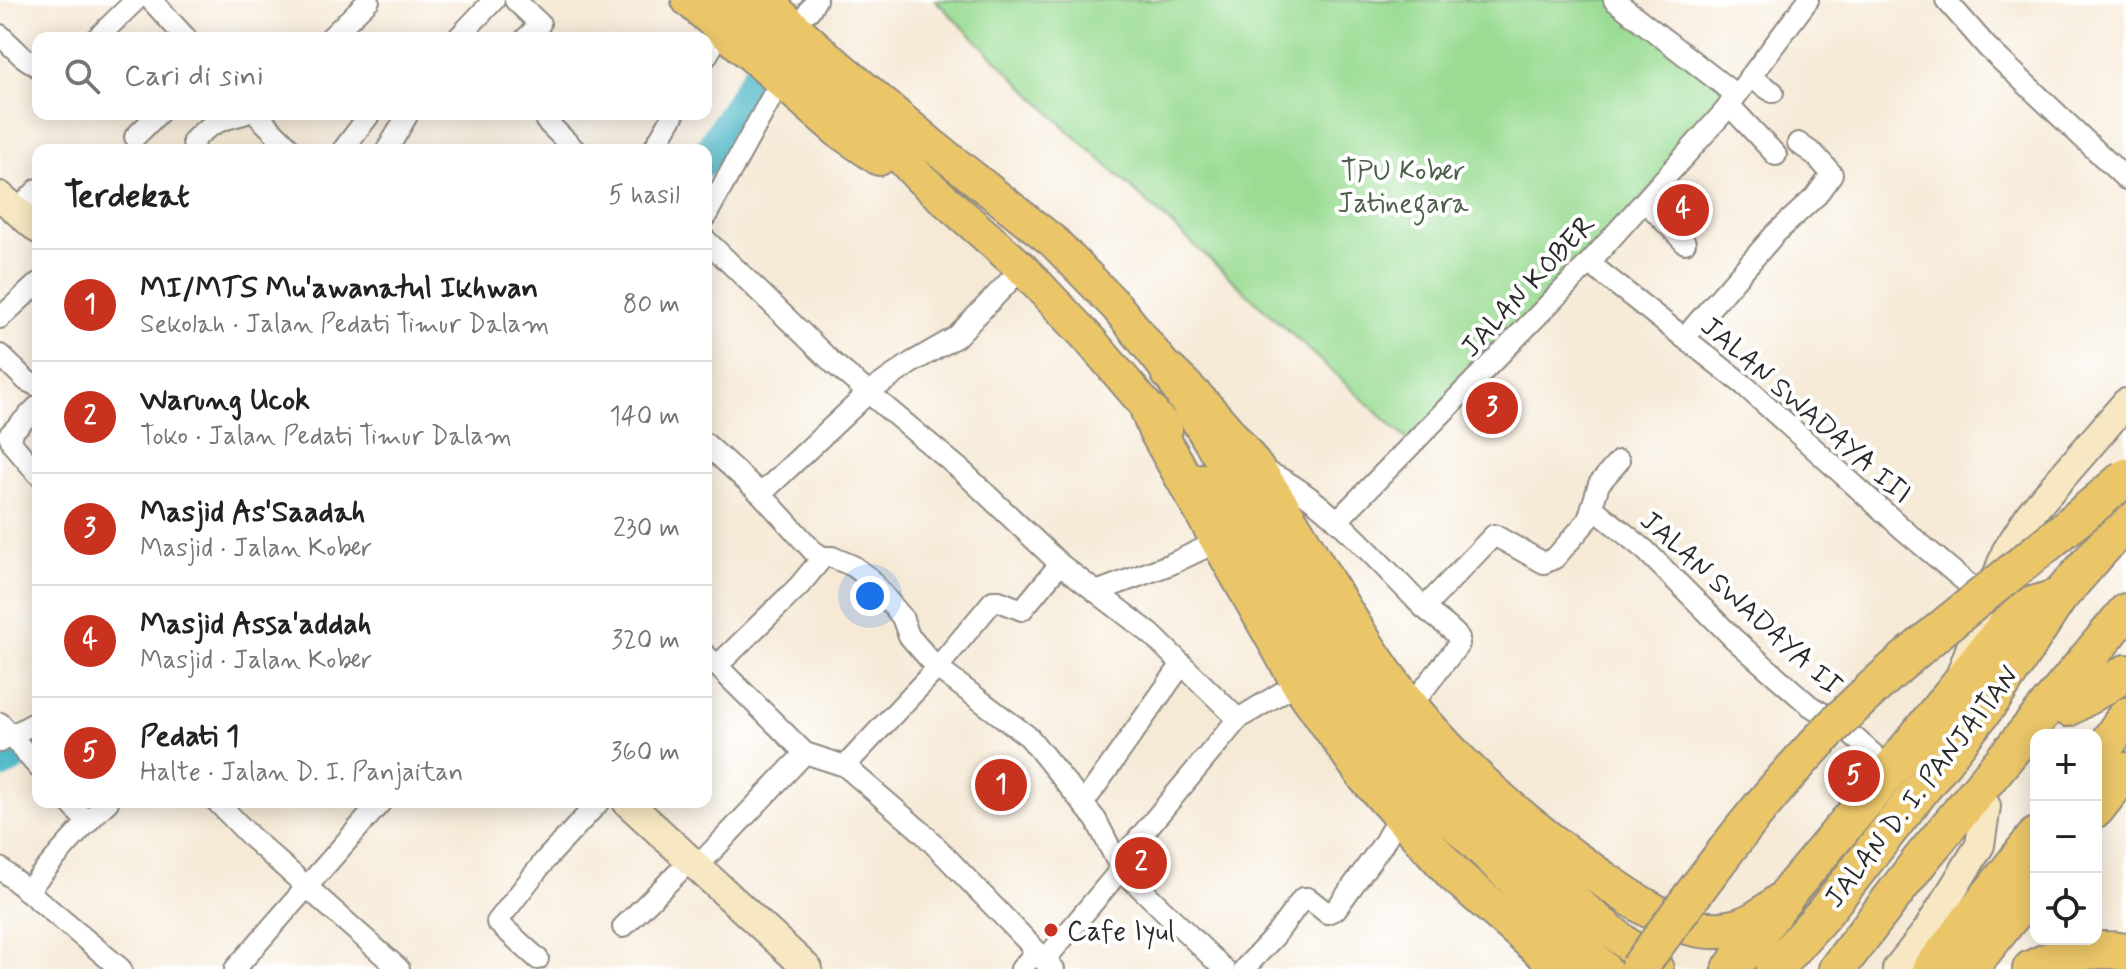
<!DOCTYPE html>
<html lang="id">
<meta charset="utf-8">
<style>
:root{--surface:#fff;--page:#f2f2f2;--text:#222;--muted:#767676;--line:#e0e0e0;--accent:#c8321e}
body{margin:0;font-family:Mynerve,sans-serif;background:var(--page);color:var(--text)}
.controls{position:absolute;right:24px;bottom:24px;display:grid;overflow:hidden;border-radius:16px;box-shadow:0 4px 20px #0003}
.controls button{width:72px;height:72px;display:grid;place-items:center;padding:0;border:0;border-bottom:2px solid var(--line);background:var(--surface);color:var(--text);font:40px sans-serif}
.you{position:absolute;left:870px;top:596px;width:28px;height:28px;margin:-20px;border:6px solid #fff;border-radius:50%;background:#1a73e8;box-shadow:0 0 0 12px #1a73e833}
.badge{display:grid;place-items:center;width:52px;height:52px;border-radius:50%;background:var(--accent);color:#fff;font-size:26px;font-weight:700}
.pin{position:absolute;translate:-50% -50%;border:4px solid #fff;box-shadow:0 2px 8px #0006}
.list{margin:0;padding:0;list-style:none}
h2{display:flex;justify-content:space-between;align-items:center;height:104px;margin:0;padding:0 32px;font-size:34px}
h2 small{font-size:26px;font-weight:400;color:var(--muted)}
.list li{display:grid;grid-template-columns:52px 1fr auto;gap:24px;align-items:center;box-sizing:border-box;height:112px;padding:0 32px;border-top:2px solid var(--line)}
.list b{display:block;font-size:30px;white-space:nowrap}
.list p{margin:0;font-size:26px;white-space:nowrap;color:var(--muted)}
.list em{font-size:26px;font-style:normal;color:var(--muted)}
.icon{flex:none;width:44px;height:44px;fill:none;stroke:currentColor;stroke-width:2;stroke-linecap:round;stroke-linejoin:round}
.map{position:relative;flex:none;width:2126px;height:969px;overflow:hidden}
.search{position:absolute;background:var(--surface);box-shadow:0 4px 20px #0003;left:32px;top:32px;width:680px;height:88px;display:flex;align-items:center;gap:20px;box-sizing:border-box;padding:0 28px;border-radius:16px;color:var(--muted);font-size:30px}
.panel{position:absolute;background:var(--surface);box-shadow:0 4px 20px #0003;left:32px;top:144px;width:680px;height:664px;border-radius:16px}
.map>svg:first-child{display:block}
.green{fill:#9adc93;stroke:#62845f;stroke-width:2}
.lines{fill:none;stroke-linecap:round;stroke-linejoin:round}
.river{stroke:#4ab6c6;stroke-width:34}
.street-casing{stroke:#908a81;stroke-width:24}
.secondary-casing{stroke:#908a81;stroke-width:32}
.primary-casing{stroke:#908a81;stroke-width:36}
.highway-casing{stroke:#908a81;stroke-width:40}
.street{stroke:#fff;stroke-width:20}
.secondary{stroke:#f7e8c3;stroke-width:28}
.primary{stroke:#ebc669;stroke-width:32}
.highway{stroke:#ebc669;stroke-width:36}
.highway-bridge-casing{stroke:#908a81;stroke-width:40;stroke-linecap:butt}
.highway-bridge{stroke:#ebc669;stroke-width:36}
.poi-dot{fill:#c8321e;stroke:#fff;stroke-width:3}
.labels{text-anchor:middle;stroke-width:8;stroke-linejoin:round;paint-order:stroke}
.park-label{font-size:28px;fill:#4c604a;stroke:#fff}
.street-label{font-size:28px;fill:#2b2b2b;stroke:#fff}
.poi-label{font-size:28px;fill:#2b2b2b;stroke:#fff;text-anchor:start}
</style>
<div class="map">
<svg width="2126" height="969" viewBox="0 0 2126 969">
<rect width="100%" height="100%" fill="#fff"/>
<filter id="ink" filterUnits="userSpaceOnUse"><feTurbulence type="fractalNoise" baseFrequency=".0125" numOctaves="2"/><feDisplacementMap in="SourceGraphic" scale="16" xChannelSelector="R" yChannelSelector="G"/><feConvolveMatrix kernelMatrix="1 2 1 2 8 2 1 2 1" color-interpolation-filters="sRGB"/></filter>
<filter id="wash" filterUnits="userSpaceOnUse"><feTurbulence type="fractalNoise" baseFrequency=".006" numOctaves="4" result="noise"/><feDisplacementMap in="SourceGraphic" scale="32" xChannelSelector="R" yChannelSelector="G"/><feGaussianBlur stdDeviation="1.8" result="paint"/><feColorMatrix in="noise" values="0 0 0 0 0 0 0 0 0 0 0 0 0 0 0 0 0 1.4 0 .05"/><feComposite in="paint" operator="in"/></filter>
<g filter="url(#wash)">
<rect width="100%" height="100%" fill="#f6ead7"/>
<path class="green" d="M935 0H1614L1736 95 1413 445 1067 129Z"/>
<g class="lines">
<g class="river">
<path d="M706 159 780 41"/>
<path d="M0 763 38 741"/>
</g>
</g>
</g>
<g filter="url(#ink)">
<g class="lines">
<defs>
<g id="street">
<path d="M151 0 186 38"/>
<path d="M515 0 540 24 526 38"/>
<path d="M1614 0 1736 95"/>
<path d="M1946 0 1988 48 2126 179"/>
<path d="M809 11 816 0"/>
<path d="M0 35 22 56 38 67"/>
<path d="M97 38 136 0"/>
<path d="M330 38 369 0"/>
<path d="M458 38 494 0"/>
<path d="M706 57 722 30"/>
<path d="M1749 77 1773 92"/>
<path d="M1729 105 1776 155"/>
<path d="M256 114 292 150"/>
<path d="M552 114 546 121 575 150"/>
<path d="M135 137 158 114"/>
<path d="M194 150 193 141C208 124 223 119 244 114"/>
<path d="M343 150 370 114"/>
<path d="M387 150 408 114"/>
<path d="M653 150 674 114"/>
<path d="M1645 201 1685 243"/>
<path d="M17 210 38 189"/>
<path d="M706 216 780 82"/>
<path d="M706 240 833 363 962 471 1060 564 1151 634 1238 719"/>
<path d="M1589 263 1744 385 1904 530 1987 600"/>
<path d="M0 318 38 283"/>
<path d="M1684 338 1775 234 1815 197 1832 174 1815 155 1798 143"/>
<path d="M0 355 27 381 38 386"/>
<path d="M38 406 9 435 14 446 38 474"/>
<path d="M706 444 761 494 813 551 823 557H832L853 566 868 577 902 617 909 636 937 668 1029 737 1096 820 1121 869 1224 969"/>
<path d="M1261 470C1315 487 1381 565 1422 606 1433 617 1449 625 1459 638V644L1410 707"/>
<path d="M761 494 868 393 911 363 956 337 1022 268"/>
<path d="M1592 507 1645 550 1734 639 1809 705 1837 722 1891 770"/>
<path d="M1337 521 1589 263 1724 112 1808 0"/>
<path d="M1096 592 1171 564 1219 541"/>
<path d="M1424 608 1494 535 1544 563 1555 558 1588 520 1599 484 1619 461"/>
<path d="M706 655 805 753 845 766 923 833 1054 969"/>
<path d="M717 666 799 586 823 557"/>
<path d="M0 723 38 767"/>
<path d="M0 742 38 721"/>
<path d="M845 766 937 668 993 601H999L1022 610 1060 564"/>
<path d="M69 802 87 822"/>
<path d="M217 802 253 839 399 969"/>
<path d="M1083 804 1182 664"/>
<path d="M697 867 805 753"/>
<path d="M0 868 121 969"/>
<path d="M27 891C54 860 78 830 108 802"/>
<path d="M623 927 690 861"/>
<path d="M538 959 497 922 546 859 599 802"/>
<path d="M1044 961 1121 869 1125 855 1238 719 1299 682"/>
<path d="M235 969 381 802"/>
<path d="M1021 969 1035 953"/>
<path d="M1244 969 1274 937 1303 898H1308L1327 913 1336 909 1383 844 1399 815"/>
</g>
<g id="secondary">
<path d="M0 196 38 229"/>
<path d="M1962 671 2006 552 2031 513 2126 403"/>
<path d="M627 802 808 969"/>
<path d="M1897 969 1927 931 1980 845 1986 806"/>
</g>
<g id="primary">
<path d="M688 0 838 131 879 159"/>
<path d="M728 0 889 145 919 177 1022 268 1089 339 1166 429"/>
<path d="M765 0 824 54 932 145 1054 242 1117 307 1169 372 1178 389 1339 652C1376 703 1416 752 1460 797 1520 859 1591 913 1657 969"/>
<path d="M1202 480 1340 692 1392 758 1435 805 1605 969"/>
</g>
<g id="highway">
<path d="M1169 372C1210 410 1248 455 1278 502 1313 558 1345 617 1383 671 1441 752 1515 819 1597 875 1640 904 1696 949 1751 922 1763 916 1774 906 1785 898"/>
<path d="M1149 411 1156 429 1299 682 1366 777 1455 875 1563 969"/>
<path d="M2068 708 2126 673"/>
<path d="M2096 760 2126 716"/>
<path d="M2096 809 2126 771"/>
<path d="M1731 969 1793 887 1872 793 2011 619 2026 607 2059 597"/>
<path d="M1774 969 1823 914 1994 697 2059 597 2126 521"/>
<path d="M1837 969 1922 858 2126 612"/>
<path d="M1931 969 2036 836"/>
<path d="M1969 969 2036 885"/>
<path d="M2031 969C2061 954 2093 946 2126 952"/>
</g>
</defs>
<use href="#street" class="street-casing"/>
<use href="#secondary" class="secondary-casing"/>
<use href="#primary" class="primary-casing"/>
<use href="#highway" class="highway-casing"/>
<use href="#street" class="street"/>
<use href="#secondary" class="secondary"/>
<use href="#primary" class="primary"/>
<use href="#highway" class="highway"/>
<defs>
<path id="highway-bridge" d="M1638 969C1706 876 1773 782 1857 703 1942 622 2039 555 2126 477"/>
</defs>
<use href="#highway-bridge" class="highway-bridge-casing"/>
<use href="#highway-bridge" class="highway-bridge"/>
</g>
</g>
<circle class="poi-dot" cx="1051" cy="930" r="8"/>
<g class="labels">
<g class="park-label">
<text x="1403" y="180">TPU Kober<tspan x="1403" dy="32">Jatinegara</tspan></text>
</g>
<g class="street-label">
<text transform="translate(1527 285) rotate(-47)" y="10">JALAN KOBER</text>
<text transform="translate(1807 409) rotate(41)" y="10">JALAN SWADAYA III</text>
<text transform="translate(1742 602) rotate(42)" y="10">JALAN SWADAYA II</text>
<text transform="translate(1921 786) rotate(-52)" y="10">JALAN D. I. PANJAITAN</text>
</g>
<g class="poi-label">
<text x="1067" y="940">Cafe Iyul</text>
</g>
</g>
</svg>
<div class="controls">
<button>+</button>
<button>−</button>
<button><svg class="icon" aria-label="locate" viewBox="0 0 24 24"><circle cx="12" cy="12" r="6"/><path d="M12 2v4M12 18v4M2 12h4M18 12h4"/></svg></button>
</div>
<div class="you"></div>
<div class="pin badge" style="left:1001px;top:785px">1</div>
<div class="pin badge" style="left:1141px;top:863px">2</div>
<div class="pin badge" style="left:1492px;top:408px">3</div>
<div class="pin badge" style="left:1683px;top:210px">4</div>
<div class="pin badge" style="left:1854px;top:776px">5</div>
<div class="search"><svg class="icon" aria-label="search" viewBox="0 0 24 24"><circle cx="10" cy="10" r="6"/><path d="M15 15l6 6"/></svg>Cari di sini</div>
<section class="panel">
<h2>Terdekat<small>5 hasil</small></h2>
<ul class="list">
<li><span class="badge">1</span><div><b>MI/MTS Mu'awanatul Ikhwan</b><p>Sekolah · Jalan Pedati Timur Dalam</p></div><em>80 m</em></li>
<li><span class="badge">2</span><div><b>Warung Ucok</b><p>Toko · Jalan Pedati Timur Dalam</p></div><em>140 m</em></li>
<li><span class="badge">3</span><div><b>Masjid As'Saadah</b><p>Masjid · Jalan Kober</p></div><em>230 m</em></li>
<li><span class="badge">4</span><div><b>Masjid Assa'addah</b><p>Masjid · Jalan Kober</p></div><em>320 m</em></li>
<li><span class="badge">5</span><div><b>Pedati 1</b><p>Halte · Jalan D. I. Panjaitan</p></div><em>360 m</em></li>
</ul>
</section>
</div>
